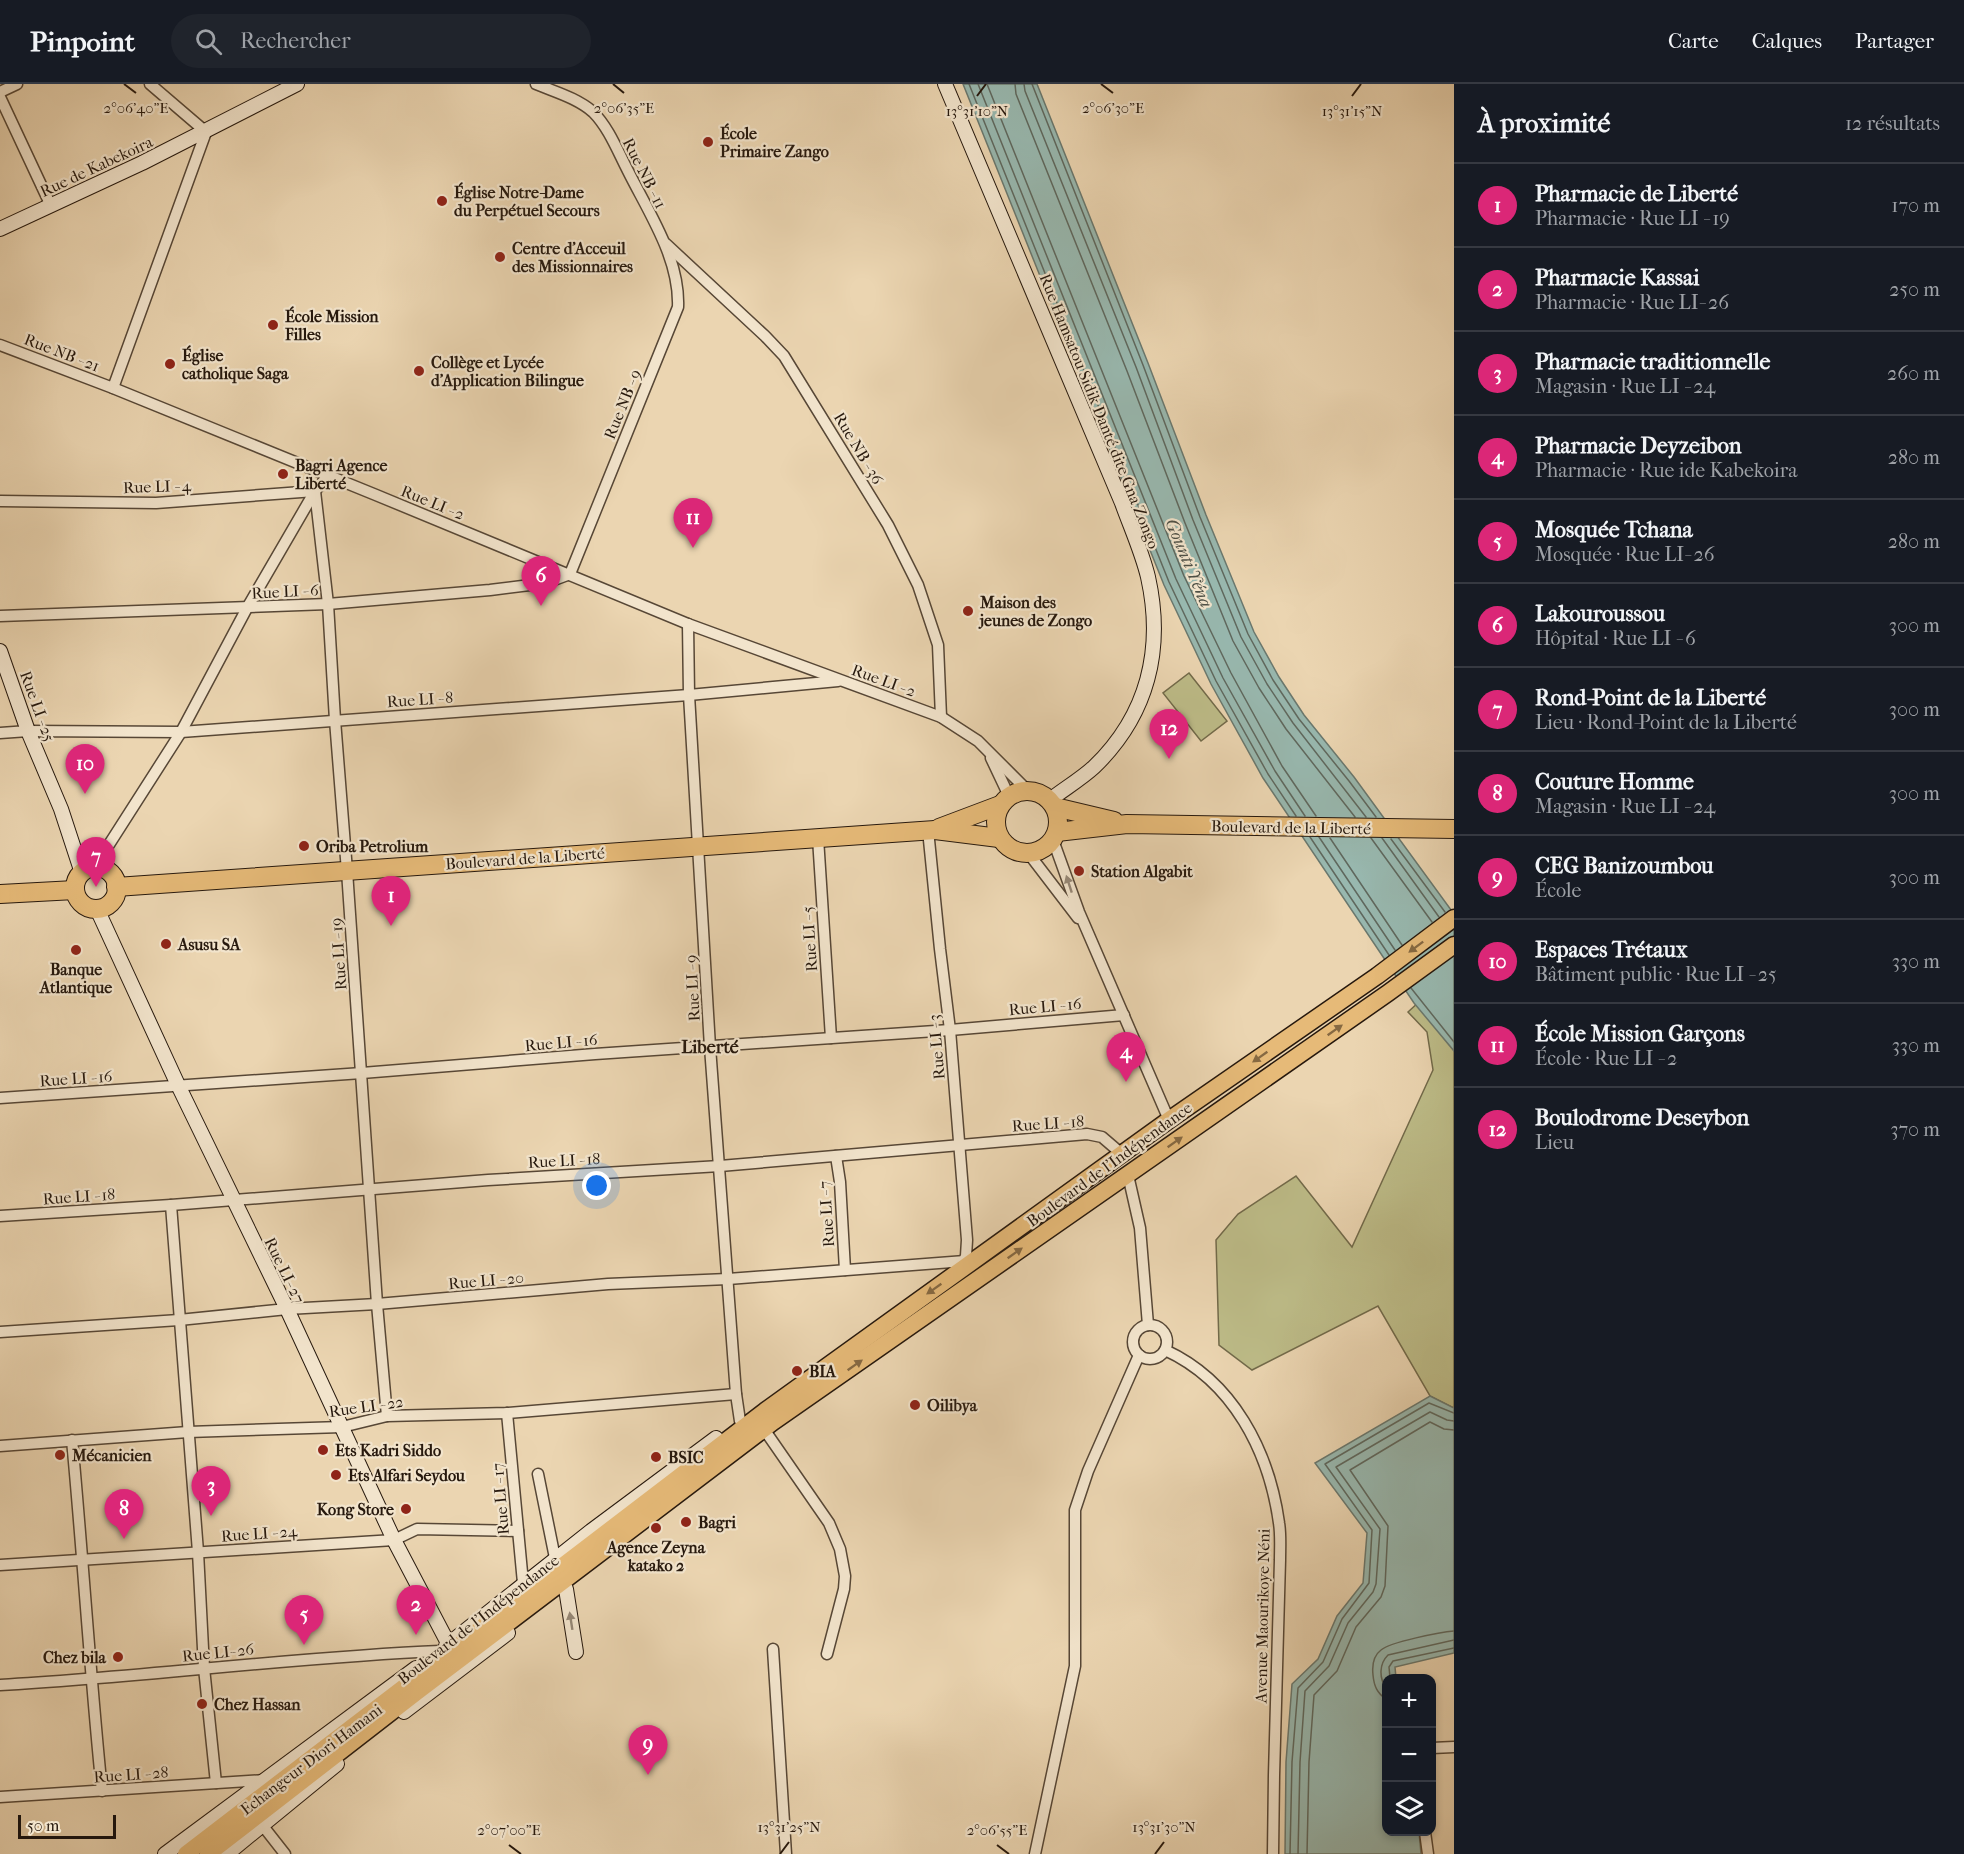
<!DOCTYPE html>
<html lang="fr">
<meta charset="utf-8">
<style>
:root{--surface:#171b24;--page:#20242c;--text:#f1f3f6;--muted:#9ea1a6;--line:#363941;--accent:#db2777}
body{margin:0;font-family:"IM FELL French Canon",serif;background:var(--page);color:var(--text)}
.controls{position:absolute;right:18px;bottom:18px;display:grid;overflow:hidden;border-radius:12px;box-shadow:0 3px 9px #0003}
.controls button{width:54px;height:54px;display:grid;place-items:center;padding:0;border:0;border-bottom:2px solid var(--line);background:var(--surface);color:var(--text);font:30px sans-serif}
.scale{position:absolute;left:18px;bottom:15px;width:98px;box-sizing:border-box;padding-left:6px;border:3px solid #26180d;border-top:0;font-size:16px;line-height:21px;white-space:nowrap;color:#26180d;-webkit-text-stroke:4px #f2e4cc;paint-order:stroke}
.you{position:absolute;left:597px;top:1102px;width:21px;height:21px;margin:-15px;border:4px solid #fff;border-radius:50%;background:#1a73e8;box-shadow:0 0 0 9px #1a73e833}
.badge{display:grid;place-items:center;width:39px;height:39px;border-radius:50%;background:var(--accent);color:#fff;font-size:20px;font-weight:700}
.pin{position:absolute;translate:-50% -50px;filter:drop-shadow(0 2px 3px #0008)}
.pin::after{content:'';position:absolute;top:32px;width:21px;height:18px;background:inherit;clip-path:polygon(0 0,100% 0,50% 100%)}
.list{margin:0;padding:0;list-style:none}
h2{display:flex;justify-content:space-between;align-items:center;height:78px;margin:0;padding:0 24px;font-size:26px}
h2 small{font-size:20px;font-weight:400;color:var(--muted)}
.list li{display:grid;grid-template-columns:39px 1fr auto;gap:18px;align-items:center;box-sizing:border-box;height:84px;padding:0 24px;border-top:2px solid var(--line)}
.list b{display:block;font-size:22px;white-space:nowrap}
.list p{margin:0;font-size:20px;white-space:nowrap;color:var(--muted)}
.list em{font-size:20px;font-style:normal;color:var(--muted)}
.icon{flex:none;width:33px;height:33px;fill:none;stroke:currentColor;stroke-width:2;stroke-linecap:round;stroke-linejoin:round}
.map{position:relative;flex:none;width:1454px;height:1770px;overflow:hidden}
header{display:flex;align-items:center;gap:36px;box-sizing:border-box;height:84px;padding:0 30px;background:var(--surface);border-bottom:2px solid var(--line)}
header strong{font-size:28px}
nav{display:flex;gap:33px;margin-inline-start:auto;font-size:21px}
.search{width:420px;height:54px;background:var(--page);display:flex;align-items:center;gap:15px;box-sizing:border-box;padding:0 21px;border-radius:33px;color:var(--muted);font-size:22px}
main{display:flex}
aside{flex:1;background:var(--surface)}
.map>svg:first-child{display:block}
.green{fill:#bdbc88;stroke:#726a4a;stroke-width:1.5}
.water{fill:#98b8af;stroke:#6a786e;stroke-width:1.5}
.lines{fill:none;stroke-linecap:round;stroke-linejoin:round}
.shore{stroke:#5f685e;stroke-width:1.5}
.street-casing{stroke:#574736;stroke-width:13}
.secondary-casing{stroke:#26180d;stroke-width:16}
.primary-casing{stroke:#26180d;stroke-width:19}
.highway-casing{stroke:#26180d;stroke-width:20}
.street{stroke:#f2e4cc;stroke-width:10}
.secondary{stroke:#f2e4cc;stroke-width:14}
.primary{stroke:#e6ba78;stroke-width:16}
.highway{stroke:#e6ba78;stroke-width:18}
.oneway{fill:#968876}
.oneway2{fill:#866942}
.ticks{fill:none;stroke:#26180d;stroke-width:2}
.poi-dot{fill:#8f2418;stroke:#f2e4cc;stroke-width:2}
.labels{text-anchor:middle;stroke-width:4.5;stroke-linejoin:round;paint-order:stroke}
.poi-label{font-size:16px;font-weight:bold;fill:#26180d;stroke:#f2e4cc;text-anchor:start}
.street-label{font-size:16px;fill:#26180d;stroke:#f2e4cc}
.water-label{font-size:18px;font-style:italic;fill:#4e5046;stroke:#f2e4cc}
.neighbourhood-label{font-size:18px;font-weight:bold;fill:#26180d;stroke:#f2e4cc}
.ticks-label{font-size:15px;text-anchor:middle;fill:#26180d;stroke:#f2e4cc;stroke-width:4.5;stroke-linejoin:round;paint-order:stroke}
</style>
<header>
<strong>Pinpoint</strong>
<div class="search"><svg class="icon" aria-label="search" viewBox="0 0 24 24"><circle cx="10" cy="10" r="6"/><path d="M15 15l6 6"/></svg>Rechercher</div>
<nav><a>Carte</a><a>Calques</a><a>Partager</a></nav>
</header>
<main>
<div class="map">
<svg width="1454" height="1770" viewBox="0 0 1454 1770">
<rect width="100%" height="100%" fill="#ebd5b1"/>
<filter id="stains"><feTurbulence type="fractalNoise" baseFrequency=".00333" numOctaves="4"/><feColorMatrix values="0 0 0 0 .2 0 0 0 0 .09 0 0 0 0 .02 0 0 0 .5 -.17"/></filter>
<radialGradient id="worn" r=".72"><stop offset=".6" stop-color="#630" stop-opacity="0"/><stop offset="1" stop-color="#630" stop-opacity=".3"/></radialGradient>
<g class="green">
<path d="M1189 589 1227 637 1201 657 1163 609Z"/>
<path d="M1454 886V1324L1430 1312 1378 1222 1252 1286 1219 1261 1216 1156 1238 1130 1296 1092 1352 1163 1433 986 1427 948 1408 928Z"/>
</g>
<g class="water">
<path d="M963 0H1037L1148 279 1206 431 1254 548 1279 593 1304 631 1354 693 1454 830V967L1414 919 1263 694 1211 600 1164 501Z"/>
<path d="M1430 1312 1454 1324V1569L1395 1583 1396 1594H1386V1748H1419L1421 1770H1285L1286 1678 1292 1600 1318 1575 1337 1532 1363 1499 1367 1449 1315 1379Z"/>
</g>
<g class="lines">
<g class="shore">
<path d="M969 0 1169 498 1216 597 1268 690 1296 732"/>
<path d="M978 0 1176 495 1223 594 1275 687 1305 732"/>
<path d="M987 0 1184 492 1231 589 1282 682 1316 732"/>
<path d="M1015 0 1016 10 1127 287 1185 439 1233 557 1259 604 1286 645 1355 733"/>
<path d="M1024 0 1025 7 1136 283 1193 436 1241 553 1267 600 1293 639 1366 733"/>
<path d="M1032 0 1143 281 1200 433 1248 550 1273 596 1299 635 1349 697 1376 733"/>
<path d="M1310 753 1389 871"/>
<path d="M1319 753 1395 866"/>
<path d="M1330 754 1402 861"/>
<path d="M1371 754 1432 838"/>
<path d="M1382 754 1439 833"/>
<path d="M1391 755 1445 828"/>
<path d="M1411 904 1454 958"/>
<path d="M1390 1594 1389 1583 1393 1577 1454 1564"/>
<path d="M1386 1604C1379 1594 1379 1580 1388 1571L1454 1556"/>
<path d="M1386 1615C1377 1609 1374 1602 1373 1591 1372 1582 1373 1572 1381 1566 1390 1558 1441 1548 1454 1547"/>
<path d="M1290 1770 1292 1678 1298 1604 1323 1578 1342 1535 1369 1499 1372 1446 1325 1380 1429 1319 1454 1329"/>
<path d="M1298 1770 1300 1678 1305 1607 1329 1582 1348 1539 1373 1508 1376 1500 1380 1445 1336 1383 1430 1328 1447 1336 1454 1337"/>
<path d="M1307 1770 1309 1678 1314 1611 1337 1587 1356 1543 1381 1513 1385 1502 1388 1442 1350 1386 1430 1338 1444 1345 1454 1346"/>
</g>
<defs>
<g id="street">
<path d="M0 8 17 0"/>
<path d="M0 13 51 122"/>
<path d="M666 160 765 252 784 272 888 441 918 501 938 561 941 633"/>
<path d="M0 261 113 304 376 411 688 540 941 633 978 657 1027 706"/>
<path d="M113 304 206 48 150 0"/>
<path d="M0 417 156 419 315 407 328 520 335 636 347 787 377 1220 387 1332"/>
<path d="M0 532 328 520 490 506 546 499 570 490 678 223C680 175 649 129 628 87 618 68 609 44 593 28 577 14 555 8 536 0"/>
<path d="M688 540 689 611 710 963 736 1310 740 1337"/>
<path d="M0 649 28 647 181 648 689 611 838 597"/>
<path d="M991 674 1009 712"/>
<path d="M928 746 940 865 950 946 967 1156 966 1172 962 1181"/>
<path d="M818 754 831 954"/>
<path d="M1053 756 1079 828 1169 1036"/>
<path d="M1029 770 1078 834"/>
<path d="M94 784 181 648 247 524 315 407 328 392"/>
<path d="M0 1014 362 989 595 970 950 946 1124 931"/>
<path d="M836 1072 840 1098 845 1186"/>
<path d="M1128 1091 1140 1144 1148 1241"/>
<path d="M171 1121 198 1468 204 1584 216 1699"/>
<path d="M0 1132 171 1121 488 1096 720 1082 1087 1050 1102 1053 1123 1071"/>
<circle cx="1150" cy="1258" r="17"/>
<path d="M0 1248 179 1236 287 1225 377 1220 608 1200 728 1195 965 1177"/>
<path d="M1165 1266C1233 1297 1269 1367 1279 1439 1281 1451 1280 1464 1280 1476L1274 1691 1273 1770"/>
<path d="M507 1329 523 1499"/>
<path d="M766 1348 829 1439 840 1465 845 1492 844 1505 827 1570"/>
<path d="M72 1356C83 1473 90 1590 102 1707"/>
<path d="M0 1362 188 1348 342 1343 387 1332 507 1329 736 1310"/>
<path d="M538 1390 555 1474"/>
<path d="M0 1481 394 1456 417 1445 518 1447"/>
<path d="M773 1565 786 1770"/>
<path d="M0 1601C147 1593 293 1573 440 1567"/>
<path d="M1432 1664 1454 1663"/>
<path d="M0 1713 265 1696"/>
<path d="M263 1742 285 1770"/>
<path d="M1425 1748 1428 1770"/>
<path d="M1035 1770 1075 1582V1426L1088 1387 1139 1271"/>
</g>
<g id="secondary">
<path d="M945 0 1122 419C1131 444 1142 468 1148 493 1164 565 1148 631 1094 683 1081 695 1064 705 1050 716"/>
<path d="M0 145 142 79 297 0"/>
<path d="M0 567 28 647 61 725 82 789"/>
<path d="M97 825 178 1001 287 1225 394 1456 448 1559"/>
<path d="M566 1505 576 1568"/>
<path d="M446 1562 591 1447 716 1354"/>
<path d="M404 1628 508 1549"/>
<path d="M165 1770 416 1584"/>
<path d="M227 1770 337 1680"/>
</g>
<g id="primary">
<path d="M186 1770 765 1327 1169 1036 1377 892 1454 834"/>
<path d="M208 1770 417 1608 773 1338 1388 909 1454 861"/>
</g>
<g id="highway">
<circle cx="1027" cy="738" r="31"/>
<path d="M1055 723 1114 737"/>
<path d="M939 744 1000 721"/>
<path d="M1057 748 1127 740 1454 745"/>
<circle cx="96" cy="804" r="21"/>
<path d="M116 803 935 746 999 754"/>
<path d="M0 810 75 806"/>
</g>
</defs>
<use href="#street" class="street-casing"/>
<use href="#secondary" class="secondary-casing"/>
<use href="#primary" class="primary-casing"/>
<use href="#highway" class="highway-casing"/>
<use href="#street" class="street"/>
<use href="#secondary" class="secondary"/>
<use href="#primary" class="primary"/>
<use href="#highway" class="highway"/>
</g>
<defs><path id="oneway-solid" d="M-6-.8H1V-3.2L6.5 0L1 3.2V.8H-6Z" transform="scale(1.5)"/></defs>
<g class="oneway">
<use href="#oneway-solid" transform="translate(1069 800) rotate(-108)"/>
<use href="#oneway-solid" transform="translate(571 1537) rotate(-99)"/>
</g>
<g class="oneway2">
<use href="#oneway-solid" transform="translate(1416 863) rotate(143)"/>
<use href="#oneway-solid" transform="translate(1335 946) rotate(-35)"/>
<use href="#oneway-solid" transform="translate(1260 973) rotate(145)"/>
<use href="#oneway-solid" transform="translate(1175 1058) rotate(-35)"/>
<use href="#oneway-solid" transform="translate(1015 1169) rotate(-35)"/>
<use href="#oneway-solid" transform="translate(934 1205) rotate(145)"/>
<use href="#oneway-solid" transform="translate(855 1281) rotate(-35)"/>
</g>
<path class="ticks" d="M124 0 136 9M613 0 624 9M1101 0 1113 9M977 12 986 0M1352 12 1361 0M509 1761 521 1770M997 1761 1009 1770M780 1770 789 1758M1155 1770 1164 1758"/>
<g class="poi-dot">
<circle cx="708" cy="58" r="6"/>
<circle cx="442" cy="117" r="6"/>
<circle cx="500" cy="173" r="6"/>
<circle cx="273" cy="241" r="6"/>
<circle cx="170" cy="280" r="6"/>
<circle cx="419" cy="287" r="6"/>
<circle cx="283" cy="390" r="6"/>
<circle cx="968" cy="527" r="6"/>
<circle cx="304" cy="762" r="6"/>
<circle cx="1079" cy="787" r="6"/>
<circle cx="166" cy="860" r="6"/>
<circle cx="76" cy="866" r="6"/>
<circle cx="797" cy="1287" r="6"/>
<circle cx="915" cy="1321" r="6"/>
<circle cx="323" cy="1366" r="6"/>
<circle cx="60" cy="1371" r="6"/>
<circle cx="656" cy="1373" r="6"/>
<circle cx="336" cy="1391" r="6"/>
<circle cx="406" cy="1425" r="6"/>
<circle cx="686" cy="1438" r="6"/>
<circle cx="656" cy="1444" r="6"/>
<circle cx="118" cy="1573" r="6"/>
<circle cx="202" cy="1620" r="6"/>
</g>
<g class="labels">
<g class="poi-label">
<text x="720" y="55">École<tspan x="720" dy="18">Primaire Zango</tspan></text>
<text x="454" y="114">Église Notre-Dame<tspan x="454" dy="18">du Perpétuel Secours</tspan></text>
<text x="512" y="170">Centre d'Acceuil<tspan x="512" dy="18">des Missionnaires</tspan></text>
<text x="285" y="238">École Mission<tspan x="285" dy="18">Filles</tspan></text>
<text x="182" y="277">Église<tspan x="182" dy="18">catholique Saga</tspan></text>
<text x="431" y="284">Collège et Lycée<tspan x="431" dy="18">d’Application Bilingue</tspan></text>
<text x="295" y="387">Bagri Agence<tspan x="295" dy="18">Liberté</tspan></text>
<text x="980" y="524">Maison des<tspan x="980" dy="18">jeunes de Zongo</tspan></text>
<text x="316" y="768">Oriba Petrolium</text>
<text x="1091" y="793">Station Algabit</text>
<text x="178" y="866">Asusu SA</text>
<text x="76" y="891" text-anchor="middle">Banque<tspan x="76" dy="18">Atlantique</tspan></text>
<text x="809" y="1293">BIA</text>
<text x="927" y="1327">Oilibya</text>
<text x="335" y="1372">Ets Kadri Siddo</text>
<text x="72" y="1377">Mécanicien</text>
<text x="668" y="1379">BSIC</text>
<text x="348" y="1397">Ets Alfari Seydou</text>
<text x="394" y="1431" text-anchor="end">Kong Store</text>
<text x="698" y="1444">Bagri</text>
<text x="656" y="1469" text-anchor="middle">Agence Zeyna<tspan x="656" dy="18">katako 2</tspan></text>
<text x="106" y="1579" text-anchor="end">Chez bila</text>
<text x="214" y="1626">Chez Hassan</text>
</g>
<g class="street-label">
<text transform="translate(96 82) rotate(-25)" y="6">Rue de Kabekoira</text>
<text transform="translate(645 89) rotate(63)" y="6">Rue NB - 11</text>
<text transform="translate(62 268) rotate(21)" y="6">Rue NB - 21</text>
<text transform="translate(622 320) rotate(-68)" y="6">Rue NB - 9</text>
<text transform="translate(1100 327) rotate(68)" y="6">Rue Hamsatou Sidik Danté dite Gna Zongo</text>
<text transform="translate(859 364) rotate(59)" y="6">Rue NB - 36</text>
<text transform="translate(157 402) rotate(-2)" y="6">Rue LI - 4</text>
<text transform="translate(433 418) rotate(22)" y="6">Rue LI - 2</text>
<text transform="translate(285 507) rotate(-3)" y="6">Rue LI - 6</text>
<text transform="translate(884 596) rotate(20)" y="6">Rue LI - 2</text>
<text transform="translate(420 615) rotate(-4)" y="6">Rue LI - 8</text>
<text transform="translate(38 622) rotate(70)" y="6">Rue LI - 25</text>
<text transform="translate(1291 743) rotate(1)" y="6">Boulevard de la Liberté</text>
<text transform="translate(525 774) rotate(-4)" y="6">Boulevard de la Liberté</text>
<text transform="translate(809 855) rotate(-94)" y="6">Rue LI - 5</text>
<text transform="translate(338 870) rotate(-94)" y="6">Rue LI - 19</text>
<text transform="translate(692 904) rotate(-93)" y="6">Rue LI - 9</text>
<text transform="translate(1045 922) rotate(-5)" y="6">Rue LI - 16</text>
<text transform="translate(561 958) rotate(-5)" y="6">Rue LI - 16</text>
<text transform="translate(936 963) rotate(-95)" y="6">Rue LI - 3</text>
<text transform="translate(76 994) rotate(-4)" y="6">Rue LI - 16</text>
<text transform="translate(1048 1039) rotate(-4)" y="6">Rue LI - 18</text>
<text transform="translate(564 1076) rotate(-3)" y="6">Rue LI - 18</text>
<text transform="translate(1109 1080) rotate(-36)" y="6">Boulevard de l'Indépendance</text>
<text transform="translate(79 1112) rotate(-4)" y="6">Rue LI - 18</text>
<text transform="translate(826 1130) rotate(-94)" y="6">Rue LI - 7</text>
<text transform="translate(285 1186) rotate(64)" y="6">Rue LI- 27</text>
<text transform="translate(486 1196) rotate(-5)" y="6">Rue LI - 20</text>
<text transform="translate(366 1322) rotate(-8)" y="6">Rue LI - 22</text>
<text transform="translate(500 1415) rotate(-95)" y="6">Rue LI - 17</text>
<text transform="translate(259 1449) rotate(-4)" y="6">Rue LI - 24</text>
<text transform="translate(1262 1532) rotate(-89)" y="6">Avenue Maourikoye Néni</text>
<text transform="translate(478 1535) rotate(-38)" y="6">Boulevard de l'Indépendance</text>
<text transform="translate(218 1568) rotate(-6)" y="6">Rue LI- 26</text>
<text transform="translate(311 1675) rotate(-37)" y="6">Echangeur Diori Hamani</text>
<text transform="translate(131 1690) rotate(-4)" y="6">Rue LI - 28</text>
</g>
<g class="water-label">
<text transform="translate(1189 479) rotate(67)" y="6">Gounti Yéna</text>
</g>
<g class="neighbourhood-label">
<text x="710" y="969">Liberté</text>
</g>
</g>
<g class="ticks-label">
<text x="136" y="29">2°06'40"E</text>
<text x="624" y="29">2°06'35"E</text>
<text x="1113" y="29">2°06'30"E</text>
<text x="977" y="32">13°31'10"N</text>
<text x="1352" y="32">13°31'15"N</text>
<text x="789" y="1748">13°31'25"N</text>
<text x="1164" y="1748">13°31'30"N</text>
<text x="509" y="1751">2°07'00"E</text>
<text x="997" y="1751">2°06'55"E</text>
</g>
<rect width="100%" height="100%" filter="url(#stains)"/>
<rect width="100%" height="100%" fill="url(#worn)"/>
</svg>
<div class="controls">
<button>+</button>
<button>−</button>
<button><svg class="icon" aria-label="layers" viewBox="0 0 24 24"><path d="M12 4l9 5-9 5-9-5zM3 14l9 5 9-5"/></svg></button>
</div>
<div class="scale">50 m</div>
<div class="you"></div>
<div class="pin badge" style="left:391px;top:842px">1</div>
<div class="pin badge" style="left:416px;top:1551px">2</div>
<div class="pin badge" style="left:211px;top:1432px">3</div>
<div class="pin badge" style="left:1126px;top:998px">4</div>
<div class="pin badge" style="left:304px;top:1561px">5</div>
<div class="pin badge" style="left:541px;top:522px">6</div>
<div class="pin badge" style="left:96px;top:803px">7</div>
<div class="pin badge" style="left:124px;top:1455px">8</div>
<div class="pin badge" style="left:648px;top:1691px">9</div>
<div class="pin badge" style="left:85px;top:710px">10</div>
<div class="pin badge" style="left:693px;top:464px">11</div>
<div class="pin badge" style="left:1169px;top:675px">12</div>
</div>
<aside>
<h2>À proximité<small>12 résultats</small></h2>
<ul class="list">
<li><span class="badge">1</span><div><b>Pharmacie de Liberté</b><p>Pharmacie · Rue LI - 19</p></div><em>170 m</em></li>
<li><span class="badge">2</span><div><b>Pharmacie Kassai</b><p>Pharmacie · Rue LI- 26</p></div><em>250 m</em></li>
<li><span class="badge">3</span><div><b>Pharmacie traditionnelle</b><p>Magasin · Rue LI - 24</p></div><em>260 m</em></li>
<li><span class="badge">4</span><div><b>Pharmacie Deyzeibon</b><p>Pharmacie · Rue ide Kabekoira</p></div><em>280 m</em></li>
<li><span class="badge">5</span><div><b>Mosquée Tchana</b><p>Mosquée · Rue LI- 26</p></div><em>280 m</em></li>
<li><span class="badge">6</span><div><b>Lakouroussou</b><p>Hôpital · Rue LI - 6</p></div><em>300 m</em></li>
<li><span class="badge">7</span><div><b>Rond-Point de la Liberté</b><p>Lieu · Rond-Point de la Liberté</p></div><em>300 m</em></li>
<li><span class="badge">8</span><div><b>Couture Homme</b><p>Magasin · Rue LI - 24</p></div><em>300 m</em></li>
<li><span class="badge">9</span><div><b>CEG Banizoumbou</b><p>École</p></div><em>300 m</em></li>
<li><span class="badge">10</span><div><b>Espaces Trétaux</b><p>Bâtiment public · Rue LI - 25</p></div><em>330 m</em></li>
<li><span class="badge">11</span><div><b>École Mission Garçons</b><p>École · Rue LI - 2</p></div><em>330 m</em></li>
<li><span class="badge">12</span><div><b>Boulodrome Deseybon</b><p>Lieu</p></div><em>370 m</em></li>
</ul>
</aside>
</main>
